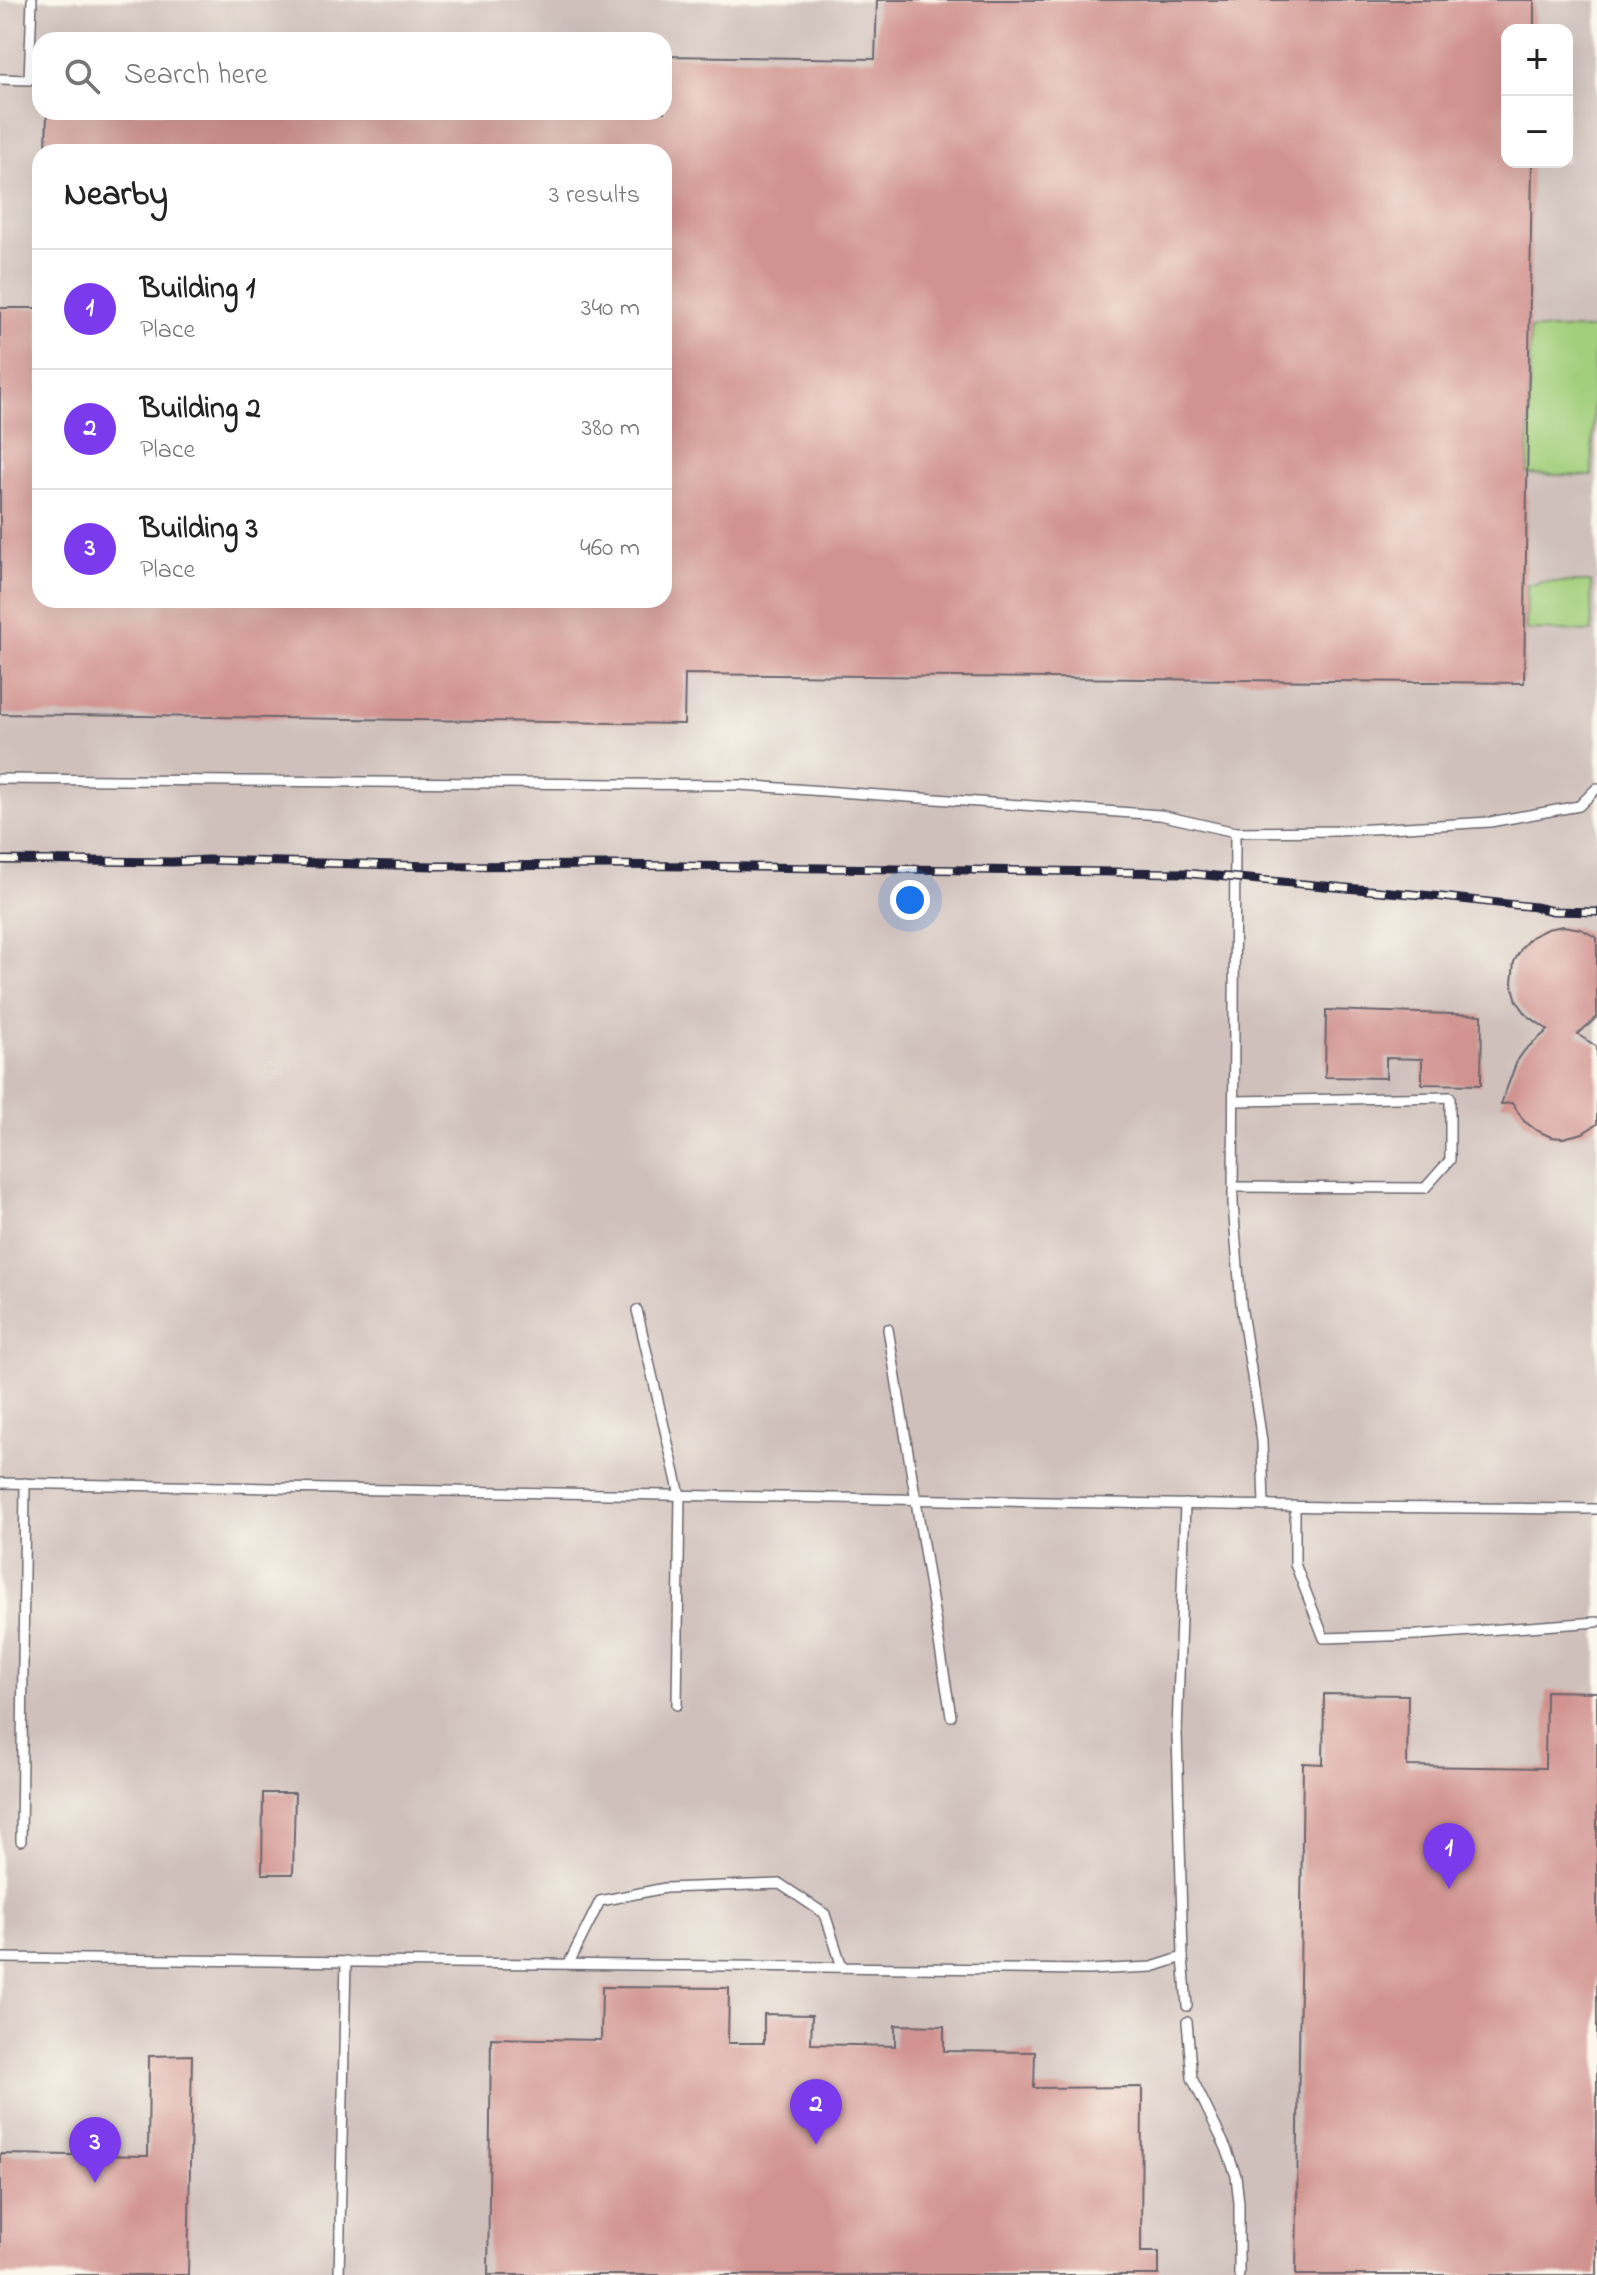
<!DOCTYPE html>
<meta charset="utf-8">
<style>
:root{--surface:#fff;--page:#f2f2f2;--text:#222;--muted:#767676;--line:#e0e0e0;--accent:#7c3aed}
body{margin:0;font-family:"Indie Flower",sans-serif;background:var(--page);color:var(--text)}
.controls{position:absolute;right:24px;top:24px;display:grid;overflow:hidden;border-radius:16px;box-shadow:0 8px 32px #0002}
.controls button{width:72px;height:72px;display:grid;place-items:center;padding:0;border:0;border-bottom:2px solid var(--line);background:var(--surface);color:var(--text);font:40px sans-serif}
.you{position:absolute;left:910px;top:900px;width:28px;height:28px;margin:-20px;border:6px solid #fff;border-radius:50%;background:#1a73e8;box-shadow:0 0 0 12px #1a73e833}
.badge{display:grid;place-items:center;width:52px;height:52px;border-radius:50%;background:var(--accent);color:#fff;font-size:26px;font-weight:700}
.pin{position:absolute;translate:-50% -66px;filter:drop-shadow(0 2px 4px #0008)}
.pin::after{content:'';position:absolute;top:42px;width:28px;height:24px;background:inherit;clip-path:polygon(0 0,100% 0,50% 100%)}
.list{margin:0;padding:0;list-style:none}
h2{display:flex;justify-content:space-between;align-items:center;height:104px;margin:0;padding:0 32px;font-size:34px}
h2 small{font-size:26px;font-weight:400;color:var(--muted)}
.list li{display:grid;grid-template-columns:52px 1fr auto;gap:24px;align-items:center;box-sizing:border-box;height:120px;padding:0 32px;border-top:2px solid var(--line)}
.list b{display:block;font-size:30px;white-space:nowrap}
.list p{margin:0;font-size:26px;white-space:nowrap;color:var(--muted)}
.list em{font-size:26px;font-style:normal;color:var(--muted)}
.icon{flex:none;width:44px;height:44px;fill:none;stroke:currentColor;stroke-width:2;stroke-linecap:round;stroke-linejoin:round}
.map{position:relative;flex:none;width:1597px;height:2275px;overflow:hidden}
.search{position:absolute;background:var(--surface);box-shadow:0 8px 32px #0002;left:32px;top:32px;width:640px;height:88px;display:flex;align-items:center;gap:20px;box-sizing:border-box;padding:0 28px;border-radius:24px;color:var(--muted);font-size:30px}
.panel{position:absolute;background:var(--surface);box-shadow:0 8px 32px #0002;left:32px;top:144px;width:640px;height:464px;border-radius:24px}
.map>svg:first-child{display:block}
.industrial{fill:#cfc0bb;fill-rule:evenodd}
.green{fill:#a2cf7c;stroke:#62785c;stroke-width:2}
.building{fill:#d1938f}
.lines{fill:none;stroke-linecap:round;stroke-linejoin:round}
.lane-casing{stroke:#6c666e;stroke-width:12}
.lane{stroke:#fff;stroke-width:9}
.rail-casing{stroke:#22223b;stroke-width:9}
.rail{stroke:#fbf7ec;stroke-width:6;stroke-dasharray:18;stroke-linecap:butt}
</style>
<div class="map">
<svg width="1597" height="2275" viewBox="0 0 1597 2275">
<rect width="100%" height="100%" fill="#fbf7ec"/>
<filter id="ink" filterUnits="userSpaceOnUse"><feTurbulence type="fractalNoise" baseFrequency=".0125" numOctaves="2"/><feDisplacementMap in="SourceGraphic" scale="16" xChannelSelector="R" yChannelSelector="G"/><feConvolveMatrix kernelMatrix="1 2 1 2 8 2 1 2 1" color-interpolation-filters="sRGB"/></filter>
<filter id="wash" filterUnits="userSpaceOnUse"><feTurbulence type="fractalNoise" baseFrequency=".006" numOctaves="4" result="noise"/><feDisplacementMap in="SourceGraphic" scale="32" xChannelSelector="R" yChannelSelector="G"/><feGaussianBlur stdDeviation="1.8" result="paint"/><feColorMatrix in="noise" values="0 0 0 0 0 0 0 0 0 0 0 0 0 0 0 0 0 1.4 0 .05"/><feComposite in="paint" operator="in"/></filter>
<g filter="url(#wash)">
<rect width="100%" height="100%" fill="#f5e4cc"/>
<path class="industrial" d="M0 0H1597V2275H0ZM1507 30H1567V162H1507ZM40 40H664V112H40ZM40 152H664V600H40Z"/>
<g class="green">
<path d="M1530 329H1595L1592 476 1528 474Z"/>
<path d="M1539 582H1591L1592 632 1526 630 1527 584H1538Z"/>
</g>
<g id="blocks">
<g class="building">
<path d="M877 0H1534V30H1507V162H1532L1524 683 685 674 684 724 0 714V308H40V600H664V152H46L47 112H664V56L875 59Z"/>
<path d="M1563 926 1581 929 1597 938V1017L1578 1034 1597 1047V1124L1583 1133 1563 1138 1551 1137 1536 1130 1524 1121 1512 1103 1501 1104 1517 1061 1525 1050 1548 1030 1527 1015 1517 1001 1512 983 1514 962 1522 947 1531 937 1547 929Z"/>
<path d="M1326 1010 1482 1015 1481 1085 1422 1084V1059L1386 1058V1078L1325 1077Z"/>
<path d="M1546 1691 1597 1692V2275H1296L1303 1763 1323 1764 1324 1694 1408 1695 1407 1766 1545 1768Z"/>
<path d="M263 1793H295L293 1874H262Z"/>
<path d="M602 1987 729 1988 728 2043H764V2014L812 2015 811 2044 895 2046V2025L944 2026V2051L1035 2052 1034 2088 1142 2087 1141 2252H1159V2275H488L491 2038 601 2040Z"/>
<path d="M192 2055 188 2275H0V2154L148 2156 149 2056Z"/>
</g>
</g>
</g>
<g filter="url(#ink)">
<use href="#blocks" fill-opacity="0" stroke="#6c666e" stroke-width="2"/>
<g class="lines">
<defs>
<g id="lane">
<path d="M0 79 29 80 32 0"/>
<path d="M0 779 740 785 1160 815 1235 832 1233 1204 1241 1305 1262 1441 1264 1506"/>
<path d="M1235 832 1337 831 1490 822 1579 806 1597 788"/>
<path d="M1234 1187 1425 1188 1450 1160V1097L1234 1101"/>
<path d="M637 1310 680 1495 677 1705"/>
<path d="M888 1329 951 1716"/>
<path d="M0 1483 1330 1507 1597 1509"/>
<path d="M1185 1504 1177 1732 1183 1957 1187 2006"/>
<path d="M1295 1506V1564L1324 1638 1417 1635 1597 1622"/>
<path d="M21 1841 25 1483"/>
<path d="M0 1958 1089 1970 1152 1967 1183 1957"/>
<path d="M569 1963 600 1901 665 1888 780 1884 825 1914 842 1967"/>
<path d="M1187 2022 1192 2078 1226 2148 1236 2176 1239 2203V2275"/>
<path d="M339 2275 346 1961"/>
</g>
</defs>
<use href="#lane" class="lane-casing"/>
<use href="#lane" class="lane"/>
<defs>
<path id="rail" d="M0 860 173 862 207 860 434 866 610 865 1184 873 1433 896 1535 907 1553 911 1597 912"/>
</defs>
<use href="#rail" class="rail-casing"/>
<use href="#rail" class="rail"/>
</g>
</g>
</svg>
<div class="controls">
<button>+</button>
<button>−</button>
</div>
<div class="you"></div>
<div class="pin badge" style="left:1449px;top:1889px">1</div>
<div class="pin badge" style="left:816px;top:2145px">2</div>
<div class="pin badge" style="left:95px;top:2183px">3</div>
<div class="search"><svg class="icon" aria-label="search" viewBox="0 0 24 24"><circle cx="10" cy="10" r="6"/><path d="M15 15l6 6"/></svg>Search here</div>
<section class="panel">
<h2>Nearby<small>3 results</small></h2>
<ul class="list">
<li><span class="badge">1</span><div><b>Building 1</b><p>Place</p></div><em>340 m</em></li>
<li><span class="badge">2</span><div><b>Building 2</b><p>Place</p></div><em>380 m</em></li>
<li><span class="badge">3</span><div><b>Building 3</b><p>Place</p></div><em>460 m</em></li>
</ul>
</section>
</div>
